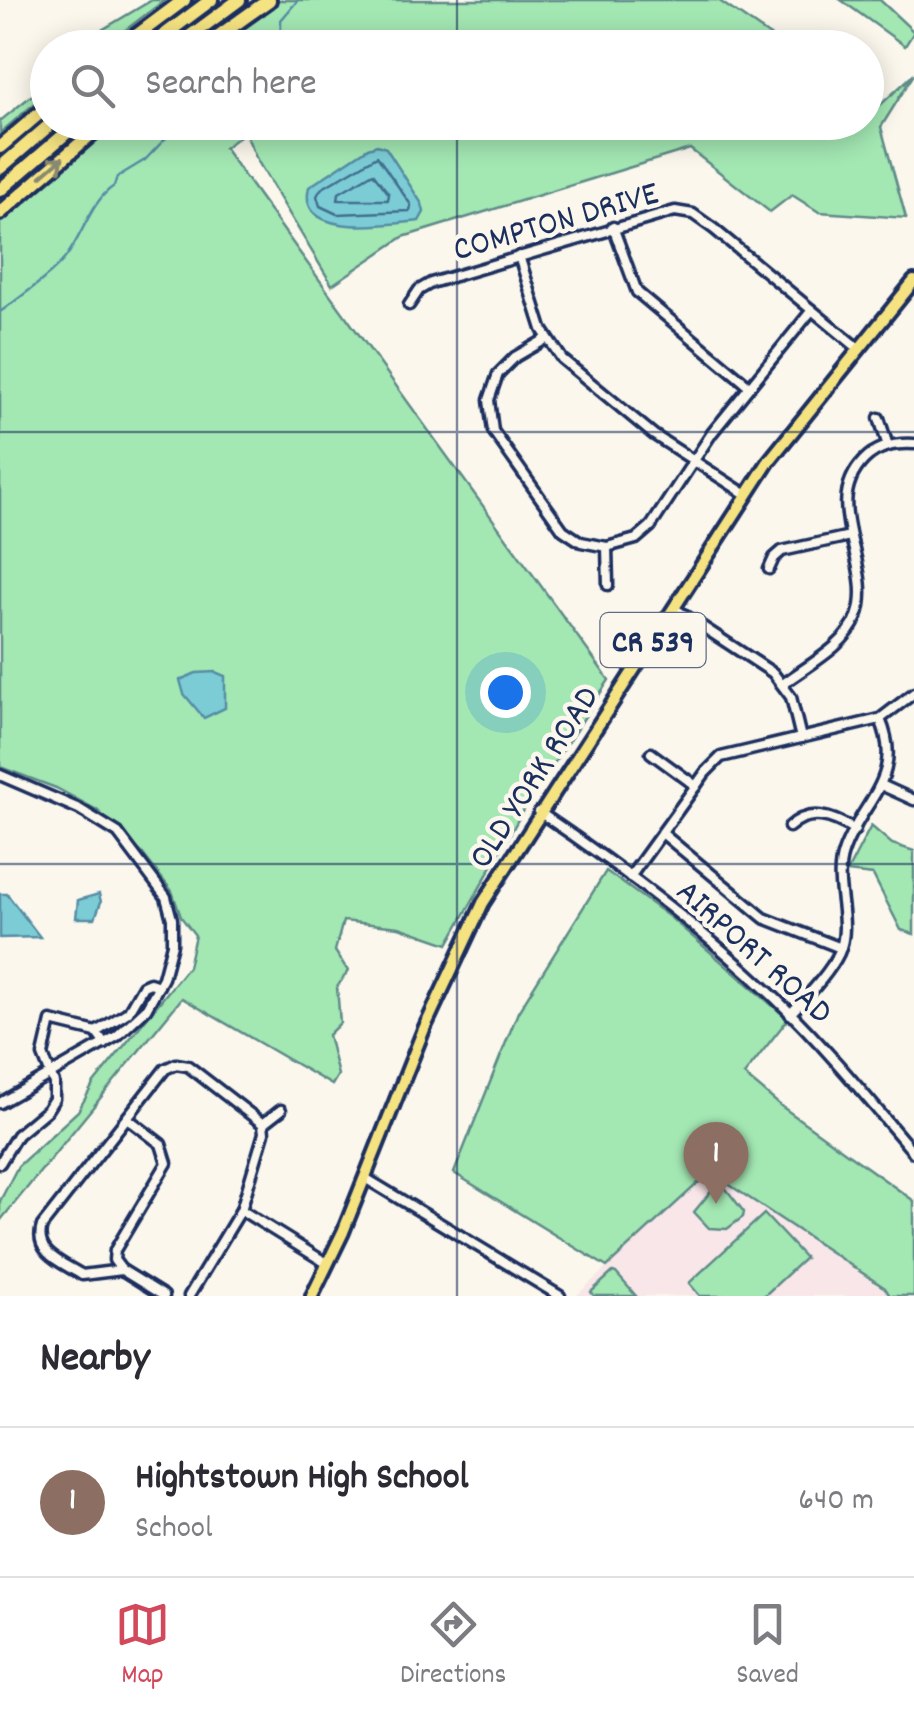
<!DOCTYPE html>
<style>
:root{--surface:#fff;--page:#f7f7f7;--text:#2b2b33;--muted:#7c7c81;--line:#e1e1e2;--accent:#d1495b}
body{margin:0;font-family:Dekko,sans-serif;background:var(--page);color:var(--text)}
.you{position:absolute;left:505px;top:692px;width:35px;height:35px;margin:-25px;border:8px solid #fff;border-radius:50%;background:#1a73e8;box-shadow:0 0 0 15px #1a73e833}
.badge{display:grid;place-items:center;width:65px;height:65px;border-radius:50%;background:var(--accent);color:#fff;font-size:32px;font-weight:700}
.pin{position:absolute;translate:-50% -82px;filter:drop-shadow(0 2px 5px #0008)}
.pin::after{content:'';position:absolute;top:52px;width:35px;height:30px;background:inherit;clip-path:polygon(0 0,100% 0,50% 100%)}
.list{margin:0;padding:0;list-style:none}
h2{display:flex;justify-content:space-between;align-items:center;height:130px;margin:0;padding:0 40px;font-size:42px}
h2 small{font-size:32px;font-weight:400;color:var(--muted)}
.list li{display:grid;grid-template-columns:65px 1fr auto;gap:30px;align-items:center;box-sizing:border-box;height:150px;padding:0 40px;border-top:2px solid var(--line)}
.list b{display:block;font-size:38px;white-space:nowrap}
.list p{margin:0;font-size:32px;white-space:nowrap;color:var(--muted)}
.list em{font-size:32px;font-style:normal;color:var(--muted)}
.icon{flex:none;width:55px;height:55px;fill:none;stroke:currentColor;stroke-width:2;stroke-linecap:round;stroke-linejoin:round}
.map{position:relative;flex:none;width:914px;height:1296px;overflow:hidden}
.search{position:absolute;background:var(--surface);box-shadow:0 5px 25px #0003;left:30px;right:30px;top:30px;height:110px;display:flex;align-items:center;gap:25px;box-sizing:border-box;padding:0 35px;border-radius:55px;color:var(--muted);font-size:38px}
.sheet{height:280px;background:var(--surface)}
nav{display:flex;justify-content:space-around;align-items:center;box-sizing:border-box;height:140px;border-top:2px solid var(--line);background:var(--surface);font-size:28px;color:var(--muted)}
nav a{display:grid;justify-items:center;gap:5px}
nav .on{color:var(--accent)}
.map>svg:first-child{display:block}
.built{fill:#f8e6e8}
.green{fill:#a3e7b3;stroke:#5f8b88;stroke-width:2.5}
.water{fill:#7cccd5;stroke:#558da5;stroke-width:2.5}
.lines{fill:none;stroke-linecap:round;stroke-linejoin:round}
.shore{stroke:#426e8e;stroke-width:2.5}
.stream{stroke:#558da5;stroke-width:2.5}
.minor-casing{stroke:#1b2f5e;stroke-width:15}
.major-casing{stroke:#1b2f5e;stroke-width:18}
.highway-casing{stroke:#1b2f5e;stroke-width:20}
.minor{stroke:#fbf7ec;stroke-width:8}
.major{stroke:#f5e382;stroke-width:10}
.highway{stroke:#f5e382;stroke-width:12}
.oneway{stroke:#888970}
.grid{fill:none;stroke:#1b2f5e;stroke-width:2.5;stroke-opacity:0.55}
.labels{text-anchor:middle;stroke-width:9;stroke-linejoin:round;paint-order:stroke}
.shield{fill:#fbf7ec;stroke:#5e6b89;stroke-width:2.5}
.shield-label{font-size:32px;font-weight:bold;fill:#1b2f5e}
.street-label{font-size:35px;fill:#1b2f5e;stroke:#fbf7ec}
</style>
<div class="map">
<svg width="914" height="1296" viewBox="0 0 914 1296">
<rect width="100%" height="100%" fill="#fbf7ec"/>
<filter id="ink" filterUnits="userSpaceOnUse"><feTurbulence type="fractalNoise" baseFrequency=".01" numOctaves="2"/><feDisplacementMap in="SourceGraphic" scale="20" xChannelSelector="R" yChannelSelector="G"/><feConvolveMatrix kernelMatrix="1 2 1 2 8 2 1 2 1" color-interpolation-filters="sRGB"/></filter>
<g filter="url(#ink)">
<path class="built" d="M710 1172 885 1288 890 1296H576Z"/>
<g class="green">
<path d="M152 0H165L103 47H90L97 33Z"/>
<path d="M262 0H718L786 47 196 48Z"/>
<path d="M841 0H880L914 32 905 46Z"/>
<path d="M914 74 881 127 906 218 819 212 792 195 770 212 690 149 403 237 332 285 257 160 245 132 224 148 609 680 524 809 448 944 399 927 343 921 335 951 348 971 337 987 340 1023 328 1035 338 1075 332 1085 182 998 0 1221V1201L18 1166 78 1111 94 1083 188 967 195 935 181 917 172 891 142 853 97 810 56 788 0 767V207L99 123 866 122 867 104 875 110Z"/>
<path d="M47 83V93L0 133V121Z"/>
<path d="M871 826 892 844 914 851V934L901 930 873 875 847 872Z"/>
<path d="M606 871 671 918 788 1019 744 1075 781 1106 914 1201V1296H890L885 1288 710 1172 607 1267 454 1173 518 1012Z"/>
<path d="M717 1184 723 1185 744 1212 743 1217 727 1229 709 1228 694 1212Z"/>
<path d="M764 1214 805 1258 764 1296H700L689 1283Z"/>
<path d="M613 1272 616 1273 636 1296H594L591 1292Z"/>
</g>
<g class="water">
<path d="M377 145 386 148 422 204 424 212 419 221C390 224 296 240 309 187L368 148Z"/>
<path d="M215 672 225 676V708L204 718 184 694 180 680 196 673Z"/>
<path d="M0 894H7L40 937 0 938Z"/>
<path d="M99 894 101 902 95 918H76L78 900Z"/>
</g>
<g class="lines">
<g class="shore">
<path d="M377 156 411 205 410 211 337 214 320 206 317 196 321 189Z"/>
<path d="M373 173 389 194 388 200H338L339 193Z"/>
</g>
<g class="stream">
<path d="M255 48 281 36V20L298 0"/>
<path d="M0 312C20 297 51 276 66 257 83 235 91 201 114 186L117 177 145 160 181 122"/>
</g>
<defs>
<g id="minor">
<path d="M613 227 637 292 749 386"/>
<path d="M519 256 542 329 562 359 654 435 747 495"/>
<path d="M409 305 419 290 431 283 675 211 693 214 714 229 859 349"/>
<path d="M546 339 515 357 498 374 489 400 493 431 563 530 581 542 607 547 636 539 651 526 712 433 812 310"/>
<path d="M879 418 888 446"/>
<path d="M607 547 608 585"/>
<path d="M769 569 774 558 782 551 850 536"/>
<path d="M674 608 773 673 791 697 801 738"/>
<path d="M783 684C808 665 845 647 857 617 876 565 819 506 864 460 878 446 895 443 914 444"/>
<path d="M651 753 696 786"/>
<path d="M0 775 79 809 118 833 166 897 172 919V944L163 978 146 1009 117 1036 0 1103"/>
<path d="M881 785 914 800"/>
<path d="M539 812C622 868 703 929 775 998 825 1046 869 1100 914 1153"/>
<path d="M789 827C810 808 832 816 855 830"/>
<path d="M662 833 764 918 841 948"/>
<path d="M630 877 705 773 721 757 880 719 914 693"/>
<path d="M790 1014C807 997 829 974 839 953 853 921 832 885 843 853 860 802 906 779 880 719"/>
<path d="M96 1032 128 1012 143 986 150 983 159 986"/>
<path d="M263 1124 281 1110"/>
<path d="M0 1163 17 1135 47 1110 54 1099V1083L43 1055 51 1021 96 1032 105 1044"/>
<path d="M365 1178 560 1296"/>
<path d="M241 1210 328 1264"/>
<path d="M120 1268 114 1260 115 1250 167 1163 161 1144 127 1118"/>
<path d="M164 1296 122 1270 82 1275C63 1263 33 1253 42 1226L165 1069 176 1064 188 1066 263 1124"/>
<path d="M189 1296 241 1210 264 1133 263 1124"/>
</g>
<path id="major" d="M312 1296 343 1232 424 1029 483 903 769 461 914 281"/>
<g id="highway">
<path d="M120 48 184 0"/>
<path d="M147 48 211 0"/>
<path d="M174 48 239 0"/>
<path d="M202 48 269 0"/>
<path d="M0 147 48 106"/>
<path d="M0 168 53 122"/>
<path d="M0 190 79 122"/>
<path d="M0 213 105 122"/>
</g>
</defs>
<use href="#minor" class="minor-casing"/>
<use href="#major" class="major-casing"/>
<use href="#highway" class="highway-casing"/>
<use href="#minor" class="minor"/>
<use href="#major" class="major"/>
<use href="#highway" class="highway"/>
</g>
<defs><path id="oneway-shaft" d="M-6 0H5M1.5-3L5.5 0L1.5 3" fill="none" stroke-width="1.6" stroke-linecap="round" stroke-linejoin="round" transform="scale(2.5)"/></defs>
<use class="oneway" href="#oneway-shaft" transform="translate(52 167) rotate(-41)"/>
</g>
<path class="grid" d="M457 0V48M457 122V1296M0 432H914M0 864H914"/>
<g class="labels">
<rect class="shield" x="600.5" y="613" width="105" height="54" rx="8"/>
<g class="shield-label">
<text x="653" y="651">CR 539</text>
</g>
<g class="street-label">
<text transform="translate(555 219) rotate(-16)" y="12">COMPTON DRIVE</text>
<text transform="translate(532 776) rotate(-57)" y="12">OLD YORK ROAD</text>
<text transform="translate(756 950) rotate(42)" y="12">AIRPORT ROAD</text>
</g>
</g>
</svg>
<div class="you"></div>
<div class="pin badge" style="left:716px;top:1204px;background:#8d6e63">1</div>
<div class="search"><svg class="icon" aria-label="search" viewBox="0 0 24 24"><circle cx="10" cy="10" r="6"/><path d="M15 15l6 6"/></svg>Search here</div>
</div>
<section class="sheet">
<h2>Nearby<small></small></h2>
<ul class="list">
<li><span class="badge" style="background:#8d6e63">1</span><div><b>Hightstown High School</b><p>School</p></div><em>640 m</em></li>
</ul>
</section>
<nav>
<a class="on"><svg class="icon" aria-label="map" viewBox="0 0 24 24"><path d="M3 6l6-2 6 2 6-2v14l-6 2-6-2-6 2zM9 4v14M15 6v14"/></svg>Map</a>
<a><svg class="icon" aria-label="directions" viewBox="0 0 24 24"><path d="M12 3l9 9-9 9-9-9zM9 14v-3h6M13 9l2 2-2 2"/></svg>Directions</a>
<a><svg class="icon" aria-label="saved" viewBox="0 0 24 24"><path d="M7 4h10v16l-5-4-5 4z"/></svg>Saved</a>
</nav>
